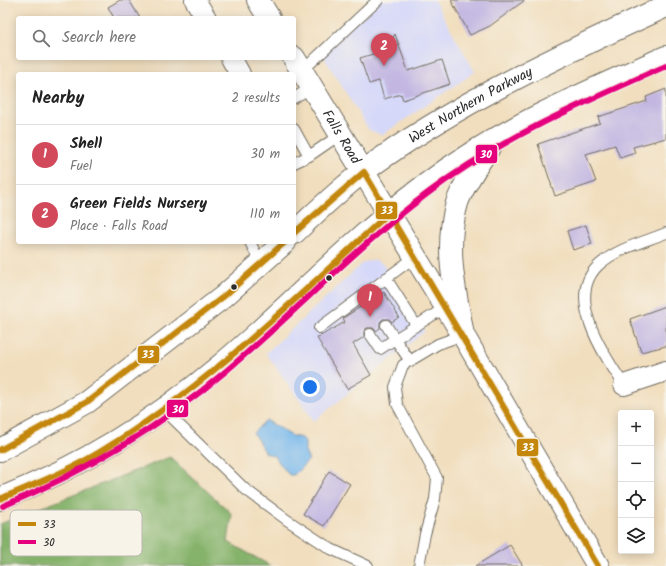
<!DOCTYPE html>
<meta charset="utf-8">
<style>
:root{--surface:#fff;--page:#f6f6f6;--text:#222;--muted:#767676;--line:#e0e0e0;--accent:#d1495b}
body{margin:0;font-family:Kalam,sans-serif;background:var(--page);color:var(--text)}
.controls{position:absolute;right:12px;bottom:12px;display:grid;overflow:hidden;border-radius:4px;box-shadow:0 2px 10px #0003}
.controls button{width:36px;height:36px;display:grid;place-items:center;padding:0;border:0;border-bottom:1px solid var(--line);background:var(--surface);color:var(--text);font:20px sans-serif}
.you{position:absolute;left:310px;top:387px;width:14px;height:14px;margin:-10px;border:3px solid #fff;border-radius:50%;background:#1a73e8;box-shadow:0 0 0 6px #1a73e833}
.badge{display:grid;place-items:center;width:26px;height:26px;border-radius:50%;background:var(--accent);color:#fff;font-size:13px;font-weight:700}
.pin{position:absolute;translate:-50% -33px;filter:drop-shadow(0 1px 2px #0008)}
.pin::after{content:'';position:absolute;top:21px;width:14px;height:12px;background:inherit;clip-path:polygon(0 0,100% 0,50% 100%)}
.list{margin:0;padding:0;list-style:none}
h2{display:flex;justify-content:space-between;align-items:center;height:52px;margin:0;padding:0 16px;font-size:17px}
h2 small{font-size:13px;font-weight:400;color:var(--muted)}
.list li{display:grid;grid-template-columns:26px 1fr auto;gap:12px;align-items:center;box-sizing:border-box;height:60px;padding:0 16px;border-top:1px solid var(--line)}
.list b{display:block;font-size:15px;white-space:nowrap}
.list p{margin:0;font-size:13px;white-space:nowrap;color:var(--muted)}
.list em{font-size:13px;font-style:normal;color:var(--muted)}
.icon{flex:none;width:22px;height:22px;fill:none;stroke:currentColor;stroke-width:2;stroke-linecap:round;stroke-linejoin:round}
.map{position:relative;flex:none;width:666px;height:566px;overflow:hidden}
.search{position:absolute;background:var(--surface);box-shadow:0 2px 10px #0003;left:16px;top:16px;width:280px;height:44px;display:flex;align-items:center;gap:10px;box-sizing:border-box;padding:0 14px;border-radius:4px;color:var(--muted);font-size:15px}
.panel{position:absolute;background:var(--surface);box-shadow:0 2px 10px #0003;left:16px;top:72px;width:280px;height:172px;border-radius:4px}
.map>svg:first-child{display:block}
.built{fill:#d5d8f9}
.forest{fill:#86b36c;stroke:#586f4c}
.water{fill:#77b8ec;stroke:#51728c}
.building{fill:#c3b7e2}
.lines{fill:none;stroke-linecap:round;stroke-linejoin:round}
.lane-casing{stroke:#706a5e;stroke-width:12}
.street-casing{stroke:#706a5e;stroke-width:22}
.secondary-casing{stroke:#706a5e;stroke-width:24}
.primary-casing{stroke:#706a5e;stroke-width:24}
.lane{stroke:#fff;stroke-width:10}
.street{stroke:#fff;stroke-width:20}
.secondary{stroke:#fff;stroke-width:22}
.primary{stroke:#fff;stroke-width:22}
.bus-1-casing{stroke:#f7f3e8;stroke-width:9}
.bus-2-casing{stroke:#f7f3e8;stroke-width:9}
.bus-1{stroke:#c4870b;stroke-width:6}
.bus-2{stroke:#e5007d;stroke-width:6}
.bus-dot{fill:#2b2b2b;stroke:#f7f3e8;stroke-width:1.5}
.labels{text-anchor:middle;stroke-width:4;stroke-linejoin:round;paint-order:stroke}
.street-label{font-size:14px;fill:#2b2b2b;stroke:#f7f3e8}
.key{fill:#f7f3e8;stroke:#bab7af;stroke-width:1}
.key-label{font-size:11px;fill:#2b2b2b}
.line-badge{stroke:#f7f3e8;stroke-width:1.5}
.badge-label{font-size:11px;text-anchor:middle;font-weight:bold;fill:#fff}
</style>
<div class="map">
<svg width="666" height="566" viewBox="0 0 666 566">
<rect width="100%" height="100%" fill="#f7f3e8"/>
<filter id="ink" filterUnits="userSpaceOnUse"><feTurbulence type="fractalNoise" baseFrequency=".025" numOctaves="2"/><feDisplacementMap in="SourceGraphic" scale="8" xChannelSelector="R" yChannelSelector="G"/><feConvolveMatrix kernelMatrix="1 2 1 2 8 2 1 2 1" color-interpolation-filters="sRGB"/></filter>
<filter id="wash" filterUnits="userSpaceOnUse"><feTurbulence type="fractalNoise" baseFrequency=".012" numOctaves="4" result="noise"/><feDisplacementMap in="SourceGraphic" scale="16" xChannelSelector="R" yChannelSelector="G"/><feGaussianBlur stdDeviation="0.9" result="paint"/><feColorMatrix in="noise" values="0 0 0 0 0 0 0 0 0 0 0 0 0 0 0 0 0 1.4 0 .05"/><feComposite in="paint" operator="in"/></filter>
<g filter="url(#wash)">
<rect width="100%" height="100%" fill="#f1debe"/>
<g class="built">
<path d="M380 0H434L475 72 382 135 369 130 322 54Z"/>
<path d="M375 260 383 264 425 331 314 421 266 353 364 262Z"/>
</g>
<path class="forest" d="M170 457 232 514 228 542 271 566H0V524Z"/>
<path class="water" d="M266 420 292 436 302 438 305 441V452L309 460 294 475H289L274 456 266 453 253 433Z"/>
<g id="blocks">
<g class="building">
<path d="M120 0H129L140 18H114L108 7Z"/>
<path d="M451 0H525L490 26 470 35Z"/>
<path d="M395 34 408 71 442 60 450 84 403 100 401 94 384 99 379 81 369 84 360 58 386 50Z"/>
<path d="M666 89V138L633 147 635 153 620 158 615 145 586 154 596 182 555 196 538 144 600 123 598 117 647 101 646 97Z"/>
<path d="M586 225 592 244 573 250 567 231Z"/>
<path d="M384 292 399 317 392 322 389 319H383L380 322V328L376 331 373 328H367L364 331V337L353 344 371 375 347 389 317 338 345 322 343 318Z"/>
<path d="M666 306V346L641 352 630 319Z"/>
<path d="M329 471 350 484 324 526 303 514Z"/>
<path d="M510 545 523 566H475Z"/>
</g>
</g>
</g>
<g filter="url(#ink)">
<use href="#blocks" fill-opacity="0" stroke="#706a5e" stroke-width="1"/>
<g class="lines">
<defs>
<g id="lane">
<path d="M302 71 378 0"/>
<path d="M294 98 312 87"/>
<path d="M294 129 309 156 294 163"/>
<path d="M309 156 341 134"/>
<path d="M250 242 261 264"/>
<path d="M386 278 416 325"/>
<path d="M319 328 415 257"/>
<path d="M370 334 380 349 395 339 386 325"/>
<path d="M410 361 395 339 446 307"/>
<path d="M624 385C604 355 563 296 600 264 618 248 644 242 666 233"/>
<path d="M163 409 245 489 287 520 331 549 368 566"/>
<path d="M419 566 425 534 435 499 437 478 397 404 395 387 403 365 438 344 463 335"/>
</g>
<g id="street">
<path d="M195 0 206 18"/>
<path d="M231 58 240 74"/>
<path d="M624 385 666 371"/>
</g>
<g id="secondary">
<path d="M258 0 269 18"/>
<path id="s1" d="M294 58 463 335 598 566"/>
</g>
<g id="primary">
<path id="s2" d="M294 233C316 212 339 190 364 171 456 103 562 54 666 6"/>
<path d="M463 335C455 291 444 247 457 203 464 183 479 163 491 144"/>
<path d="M0 450 87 402 223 297 285 242"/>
<path d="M0 499C80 467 155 421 221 365 290 307 351 240 424 186 497 130 582 94 666 57"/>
</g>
</defs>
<use href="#lane" class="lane-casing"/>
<use href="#street" class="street-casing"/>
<use href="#secondary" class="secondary-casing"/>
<use href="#primary" class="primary-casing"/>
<use href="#lane" class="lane"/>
<use href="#street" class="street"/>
<use href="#secondary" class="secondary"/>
<use href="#primary" class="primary"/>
<defs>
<g id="bus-1">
<path d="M294 233 364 172 598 566"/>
<path d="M0 450 87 402 223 297 285 242"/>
<path d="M0 499C35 484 71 470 103 450 209 385 298 296 389 213"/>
</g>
<path id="bus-2" d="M3 506C84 472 159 428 226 371 295 313 356 247 428 193 501 138 584 102 666 66"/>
</defs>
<use href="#bus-1" class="bus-1-casing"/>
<use href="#bus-2" class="bus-2-casing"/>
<use href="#bus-1" class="bus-1"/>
<use href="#bus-2" class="bus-2"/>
</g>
</g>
<g class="bus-dot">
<circle cx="329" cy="278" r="3.5"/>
<circle cx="234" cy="287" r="3.5"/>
</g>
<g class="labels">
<g class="street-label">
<text dy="5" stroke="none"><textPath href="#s2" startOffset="219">West Northern Parkway</textPath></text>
<text dy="5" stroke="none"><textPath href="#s1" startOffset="92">Falls Road</textPath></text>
</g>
</g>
<rect x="10" y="510" width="132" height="46" rx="6" class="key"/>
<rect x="18" y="522" width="18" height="4" fill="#c4870b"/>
<rect x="18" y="540" width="18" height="4" fill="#e5007d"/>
<g class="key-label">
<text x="43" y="528">33</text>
<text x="43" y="546">30</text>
</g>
<g class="line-badge">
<rect x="475" y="144" width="23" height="20" rx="4" fill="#e5007d"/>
<rect x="375" y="201" width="23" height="19" rx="4" fill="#c4870b"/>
<rect x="137" y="345" width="23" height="19" rx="4" fill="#c4870b"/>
<rect x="166" y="399" width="23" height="19" rx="4" fill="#e5007d"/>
<rect x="516" y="438" width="23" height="19" rx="4" fill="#c4870b"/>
</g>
<g class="badge-label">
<text x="486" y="158">30</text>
<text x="387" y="214">33</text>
<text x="148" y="358">33</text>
<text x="178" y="413">30</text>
<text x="528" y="451">33</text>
</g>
</svg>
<div class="controls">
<button>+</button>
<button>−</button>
<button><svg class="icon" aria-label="locate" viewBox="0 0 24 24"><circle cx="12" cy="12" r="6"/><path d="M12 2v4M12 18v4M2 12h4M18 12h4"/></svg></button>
<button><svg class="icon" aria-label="layers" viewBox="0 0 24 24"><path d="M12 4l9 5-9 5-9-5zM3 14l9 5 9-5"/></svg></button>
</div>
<div class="you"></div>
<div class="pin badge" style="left:370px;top:317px">1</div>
<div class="pin badge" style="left:384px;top:66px">2</div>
<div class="search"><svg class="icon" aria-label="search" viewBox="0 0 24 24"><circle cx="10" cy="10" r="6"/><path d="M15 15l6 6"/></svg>Search here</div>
<section class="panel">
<h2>Nearby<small>2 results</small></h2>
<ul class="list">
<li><span class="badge">1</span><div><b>Shell</b><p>Fuel</p></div><em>30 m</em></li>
<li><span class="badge">2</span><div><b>Green Fields Nursery</b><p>Place · Falls Road</p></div><em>110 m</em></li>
</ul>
</section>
</div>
